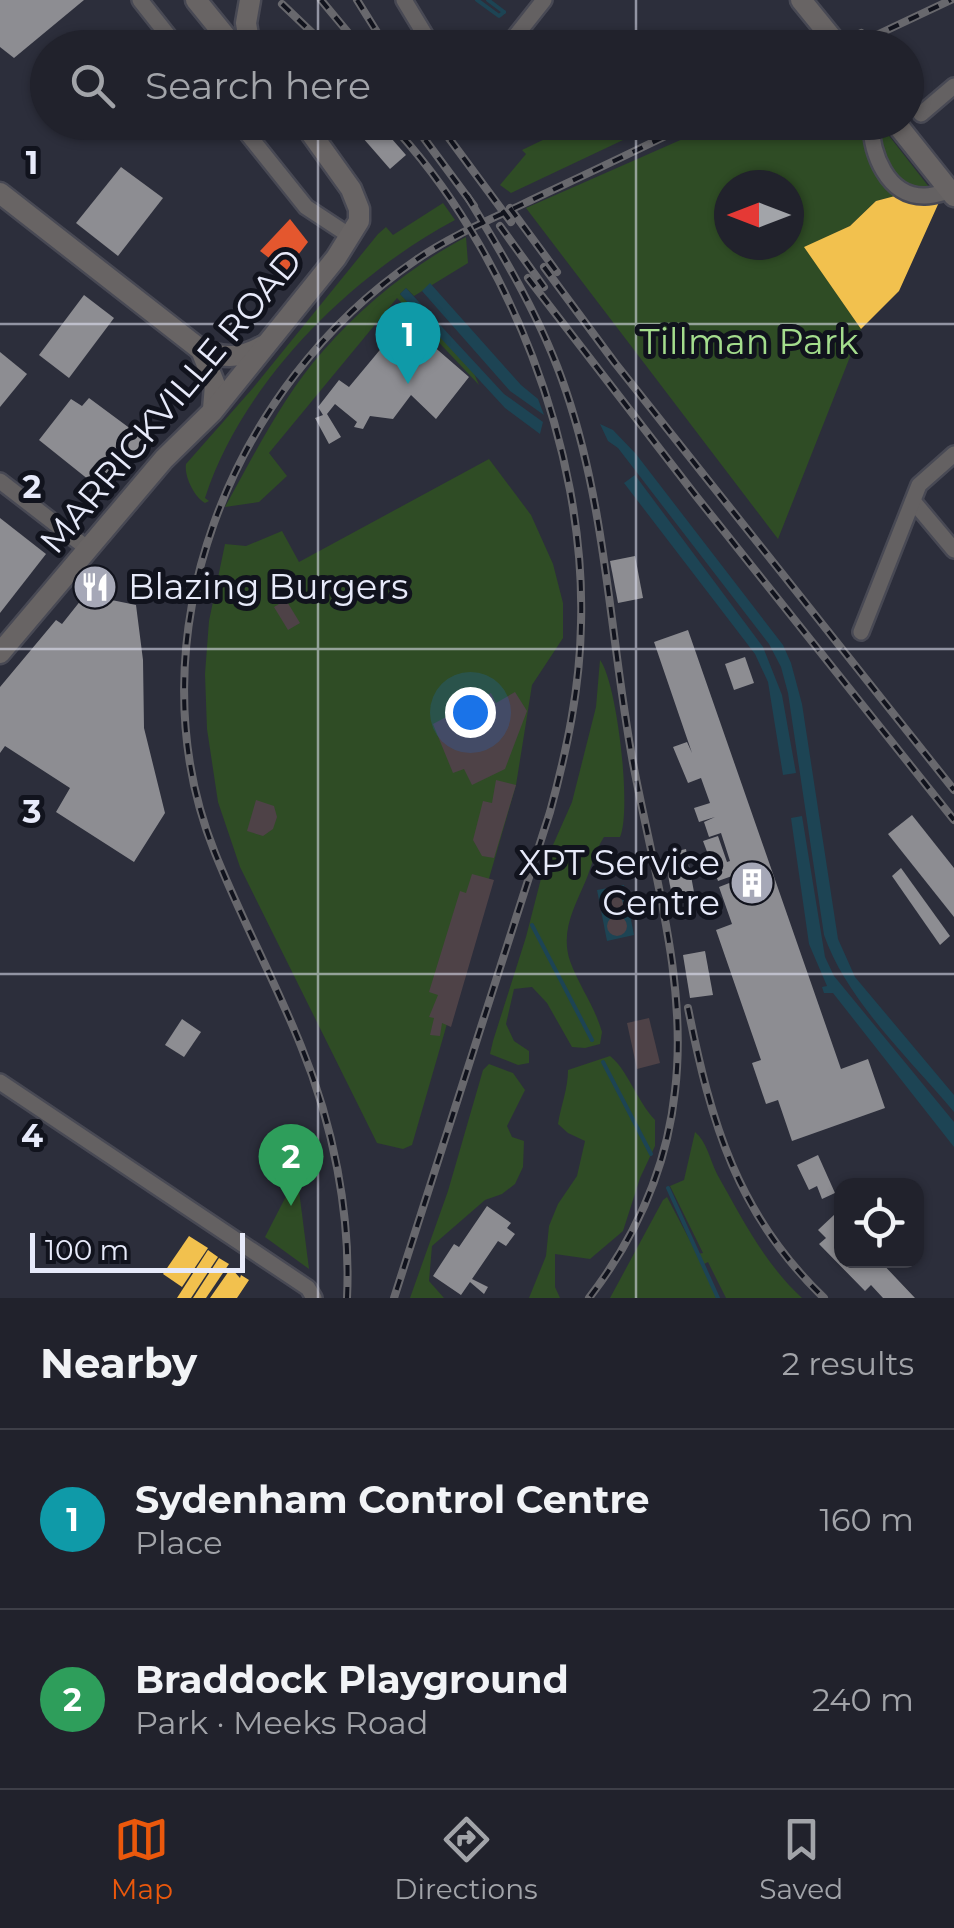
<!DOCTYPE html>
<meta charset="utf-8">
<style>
:root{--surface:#21222c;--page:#292a34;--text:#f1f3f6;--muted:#a2a4a9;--line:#3e3f48;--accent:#ea580c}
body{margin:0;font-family:Montserrat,sans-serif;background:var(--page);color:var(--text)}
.controls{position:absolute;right:30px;bottom:30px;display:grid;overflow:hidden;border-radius:20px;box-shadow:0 2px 8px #0004}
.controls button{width:90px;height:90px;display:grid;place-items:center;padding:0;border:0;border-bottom:2px solid var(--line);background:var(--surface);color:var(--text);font:50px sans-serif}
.compass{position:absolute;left:714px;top:170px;width:90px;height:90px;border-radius:50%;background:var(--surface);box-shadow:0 2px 8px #0004;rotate:270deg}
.scale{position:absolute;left:30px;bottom:25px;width:215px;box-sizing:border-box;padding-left:10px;border:5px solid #e7eafa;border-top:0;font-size:28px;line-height:35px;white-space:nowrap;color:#e7eafa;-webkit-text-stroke:8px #11131d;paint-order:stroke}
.you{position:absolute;left:470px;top:712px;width:35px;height:35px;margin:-25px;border:8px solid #fff;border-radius:50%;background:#1a73e8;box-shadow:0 0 0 15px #1a73e833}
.badge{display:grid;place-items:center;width:65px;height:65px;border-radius:50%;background:var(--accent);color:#fff;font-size:32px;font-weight:700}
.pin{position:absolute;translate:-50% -82px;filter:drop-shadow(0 2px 5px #0008)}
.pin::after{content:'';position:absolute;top:52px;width:35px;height:30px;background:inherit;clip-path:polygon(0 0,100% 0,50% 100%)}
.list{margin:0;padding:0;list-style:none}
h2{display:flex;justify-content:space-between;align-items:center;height:130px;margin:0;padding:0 40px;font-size:42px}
h2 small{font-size:32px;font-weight:400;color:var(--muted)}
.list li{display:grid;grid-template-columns:65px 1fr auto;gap:30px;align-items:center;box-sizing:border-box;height:180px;padding:0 40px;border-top:2px solid var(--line)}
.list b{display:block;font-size:38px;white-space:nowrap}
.list p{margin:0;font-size:32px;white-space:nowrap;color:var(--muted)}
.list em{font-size:32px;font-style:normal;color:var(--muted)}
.icon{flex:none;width:55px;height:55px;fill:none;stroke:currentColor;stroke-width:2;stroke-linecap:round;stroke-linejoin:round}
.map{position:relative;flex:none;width:954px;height:1298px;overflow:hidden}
.search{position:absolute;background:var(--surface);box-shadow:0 2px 8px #0004;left:30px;right:30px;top:30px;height:110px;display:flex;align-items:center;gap:25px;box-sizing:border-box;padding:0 35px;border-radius:55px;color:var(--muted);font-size:38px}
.sheet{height:490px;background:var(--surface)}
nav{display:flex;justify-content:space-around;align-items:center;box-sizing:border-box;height:140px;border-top:2px solid var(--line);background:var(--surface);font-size:28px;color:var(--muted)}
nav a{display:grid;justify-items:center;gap:5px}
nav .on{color:var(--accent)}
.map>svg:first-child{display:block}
.green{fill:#2f4c25;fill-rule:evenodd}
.water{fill:#1d4454}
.homes{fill:#f2c14e}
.shops{fill:#e4572e}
.industry{fill:#8d8d92}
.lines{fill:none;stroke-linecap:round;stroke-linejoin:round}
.stream{stroke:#1d4454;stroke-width:4}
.building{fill:#4e4247}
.minor-casing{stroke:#484954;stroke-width:20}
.major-casing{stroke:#484954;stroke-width:25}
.minor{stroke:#646162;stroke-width:15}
.major{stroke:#686464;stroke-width:20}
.rail-casing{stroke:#68686d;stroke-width:8}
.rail{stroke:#11131d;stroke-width:4;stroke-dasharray:11;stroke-linecap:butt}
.grid{fill:none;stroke:#e7eafa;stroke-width:2.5;stroke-opacity:0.55}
.labels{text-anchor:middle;stroke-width:10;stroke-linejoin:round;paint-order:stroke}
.park-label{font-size:35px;fill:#a4dd8d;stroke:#11131d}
.street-label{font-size:35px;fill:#e7eafa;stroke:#11131d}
.poi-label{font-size:35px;fill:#e7eafa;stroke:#11131d;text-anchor:start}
.grid-label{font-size:32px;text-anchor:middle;font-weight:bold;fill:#e7eafa;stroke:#11131d;stroke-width:10;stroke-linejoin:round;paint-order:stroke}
</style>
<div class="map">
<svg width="954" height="1298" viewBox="0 0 954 1298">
<rect width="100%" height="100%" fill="#2c2e3b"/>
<g class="green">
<path d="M578 123H659L511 193 500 185 526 154 522 150Z"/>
<path d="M719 123H879L929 187 876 201 850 226 805 247 861 329 778 539 526 208ZM729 185H789V245H729Z"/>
<path d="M443 203 455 220C350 276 242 383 205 498L209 501 205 503C194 497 184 476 186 464L253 388 378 234 386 227 393 235Z"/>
<path d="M466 237 468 263 414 296 406 288 400 294 473 371 479 385 397 298 269 453 287 476 259 502 225 507C254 455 283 396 323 351 363 305 413 265 466 237Z"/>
<path d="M489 459 531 515 553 564 563 603V638L532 685 516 785 412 1145 403 1149 377 1143 240 867 218 802 207 729 205 674 209 621 225 544 246 546 282 531 299 562Z"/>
<path d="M600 660C617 682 632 810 620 837H604C595 851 592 865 586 880 575 906 560 931 570 961 579 986 595 1007 602 1032L600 1044 585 1048 572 1047 547 1003 532 987 514 989 506 1024 514 1041 529 1051V1063L518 1065 490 1054 493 1041 526 937 545 863 572 802 596 707Z"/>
<path d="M610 1056C627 1069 637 1101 655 1120V1146L640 1178 623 1231 590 1259 555 1254V1287L560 1298H529L546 1256 549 1226 558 1204 577 1176 585 1141 568 1133 558 1124C561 1105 568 1089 568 1070Z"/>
<path d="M489 1064 513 1073 525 1090 507 1126 512 1137 524 1141 523 1167 515 1184 502 1194 485 1200 432 1246 429 1281 444 1298H410L448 1191 483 1070Z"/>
<path d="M695 1132C707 1142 710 1160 717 1174 742 1218 764 1263 802 1298H726L708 1262 702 1265 719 1298H610L663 1200 667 1197 697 1254 703 1253 670 1186 684 1180Z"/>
<path d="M297 1175 309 1269 265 1237Z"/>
</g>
<g class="water">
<path d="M430 283 521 385 538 399 544 415 510 391 422 291Z"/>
<path d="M406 288 504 394 543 422 540 434 505 408 400 294Z"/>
<path d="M600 424 613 430 636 454 783 645 791 663 802 704 838 939 855 977 954 1095V1112C910 1059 847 1001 824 935L788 693 781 667 769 644 618 448 608 441Z"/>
<path d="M635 475 763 647 782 695 796 773 783 775 768 682 755 654 624 483Z"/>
<path d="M802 816 825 957 834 976 954 1122V1147L833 993H824L822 987 827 986 809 944 791 818Z"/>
<path d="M624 885 634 935 607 941 597 890Z"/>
</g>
<g class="homes">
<path d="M929 187 940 200 899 291 861 329 804 247 850 226 876 201Z"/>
<path d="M189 1236 208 1248 182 1287 163 1274Z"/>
<path d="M208 1250 218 1257 191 1298H177Z"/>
<path d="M219 1258 229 1264 206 1298H193Z"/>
<path d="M231 1268 240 1278 241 1275 249 1280 237 1298H210Z"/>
</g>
<path class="shops" d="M290 219 308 242 286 271 260 251Z"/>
<g class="industry">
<path d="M0 0H84L14 58 0 47Z"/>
<path d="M349 122H377L406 155 390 169Z"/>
<path d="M121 167 163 198 118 256 76 223Z"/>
<path d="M84 295 114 318 69 378 39 355Z"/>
<path d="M409 325 469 377 436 419 411 395 393 419 370 416 363 429 354 427 357 422 335 404 327 414 341 437 329 444 315 418 323 415 318 407 339 380 349 387 394 333 399 337Z"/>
<path d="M0 352 27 374 0 407Z"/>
<path d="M89 398 147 441 104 492 39 440 71 399 82 406Z"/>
<path d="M0 518 46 554 0 613Z"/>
<path d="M635 556 643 598 618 603 610 561Z"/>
<path d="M89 590 97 597 136 605 143 660 144 728 165 813 134 862 56 812 70 788 5 746 0 753V687L56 620 62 624Z"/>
<path d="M688 630 841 1069 868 1059 885 1108 792 1141 778 1100 766 1104 752 1063 761 1060 716 930 732 924 719 887 737 880 735 875 718 881 703 841 718 836 727 862 730 861 721 833 709 837 704 822 715 817 699 822 694 808 710 803 701 778 688 783 673 747 687 742 692 753 654 642Z"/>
<path d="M745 657 754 683 734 690 725 664Z"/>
<path d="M912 815 954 868V917L888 834Z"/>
<path d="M686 849 694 892 672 896 664 854Z"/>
<path d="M901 868 950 936 940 945 892 876Z"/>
<path d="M705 951 713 995 690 998 683 955Z"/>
<path d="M182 1019 201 1032 184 1057 165 1045Z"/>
<path d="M818 1155 835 1193 822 1199 817 1186 809 1190 797 1165Z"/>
<path d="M487 1206 511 1223 507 1228 515 1234 506 1246 498 1241 472 1279 488 1287 484 1294 470 1282 461 1295 433 1276 454 1244 459 1247Z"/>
<path d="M835 1214 842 1221V1260H879L915 1298H883L871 1285 865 1291 819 1244 826 1238 818 1230Z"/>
</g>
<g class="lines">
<g class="stream">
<path d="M477 0 499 16 504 12"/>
<path d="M488 0 504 12"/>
<path d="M532 925 592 1040"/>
<path d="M603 1062 651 1154"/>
<path d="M668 1188 718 1298"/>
</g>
</g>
<g class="building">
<path d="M286 600 300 623 288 630 274 607Z"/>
<path d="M515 692 527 711 505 769 472 785 464 769 453 773 433 724 491 693 496 703Z"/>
<path d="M496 780 516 785 494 858 482 856 473 840 483 801 492 803Z"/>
<path d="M256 800 274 806 277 817 273 829 263 836 247 831Z"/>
<path d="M472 874 494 880 451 1027 442 1023 440 1036 430 1035 434 1018 429 1017 438 995 429 992 460 891 466 893Z"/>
<circle cx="613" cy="904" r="10"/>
<circle cx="617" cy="926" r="10"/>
<path d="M649 1018 660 1063 637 1069 627 1023Z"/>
</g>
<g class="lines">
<defs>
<g id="minor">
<path d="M140 0 178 48"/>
<path d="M404 0 433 48"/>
<path d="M506 48 544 0"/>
<path d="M921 114 954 86"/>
<path d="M238 122 306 207 350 236"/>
<path d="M871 122C871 153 887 197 925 196 933 196 942 193 950 191"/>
<path d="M0 481 88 549"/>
<path d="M913 501 954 550"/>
<path d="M861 632 919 485 954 454"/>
<path d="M0 1082 308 1288 314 1298"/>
</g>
<g id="major">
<path d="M196 0 235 48"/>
<path d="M801 0 840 48"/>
<path d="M250 48 246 23 250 0"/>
<path d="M895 122 954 196"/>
<path d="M0 193 201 350C224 359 242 358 263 346"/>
<path d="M201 350 215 385 213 409"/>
<path d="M0 653 164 459 213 411 336 258 359 221V209L351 189 303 122"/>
</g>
</defs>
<use href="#minor" class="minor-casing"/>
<use href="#major" class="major-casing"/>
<use href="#minor" class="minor"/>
<use href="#major" class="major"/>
<defs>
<g id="rail">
<path d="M321 0 361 48"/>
<path d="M357 0 387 48"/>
<path d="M282 4 328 48"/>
<path d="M829 48 861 33"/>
<path d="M849 48 951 0"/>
<path d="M389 122C509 249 586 450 581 624 580 688 567 750 550 812L394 1298"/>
<path d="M412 122 474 206"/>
<path d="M437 122 511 222"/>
<path d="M467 196C505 258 543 322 566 391 607 512 610 639 633 763 653 870 688 982 675 1091 667 1167 636 1237 589 1298"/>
<path d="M510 208 557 272"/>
<path d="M500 226 544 287"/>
<path d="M544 267 615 363 954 790"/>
<path d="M528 278 696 496 954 820"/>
<path d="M688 1008C711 1123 737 1214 824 1298"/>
<path d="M347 1298C351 1214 333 1124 301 1046 275 981 241 918 215 853 129 640 231 385 416 260 449 237 487 221 523 204 580 177 638 150 694 122"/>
</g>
</defs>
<use href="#rail" class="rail-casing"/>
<use href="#rail" class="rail"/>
</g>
<path class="grid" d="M318 0V48M636 0V48M318 122V1298M636 122V1298M0 324H954M0 649H954M0 974H954"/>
<defs>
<symbol id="restaurant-disc" viewBox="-11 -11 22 22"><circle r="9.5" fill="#a6a8b7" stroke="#11131d"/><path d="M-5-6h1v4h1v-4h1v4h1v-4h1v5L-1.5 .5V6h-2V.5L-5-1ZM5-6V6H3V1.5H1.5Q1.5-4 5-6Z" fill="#fff"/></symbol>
<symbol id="building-disc" viewBox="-11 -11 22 22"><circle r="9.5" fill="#a6a8b7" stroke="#11131d"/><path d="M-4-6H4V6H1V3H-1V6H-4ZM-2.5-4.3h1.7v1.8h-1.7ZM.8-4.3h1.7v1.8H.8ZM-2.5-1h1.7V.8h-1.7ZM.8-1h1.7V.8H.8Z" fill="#fff"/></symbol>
</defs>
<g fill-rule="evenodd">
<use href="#restaurant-disc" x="70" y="562" width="50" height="50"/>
<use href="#building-disc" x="727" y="858" width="50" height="50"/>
</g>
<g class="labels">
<g class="park-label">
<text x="749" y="354">Tillman Park</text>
</g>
<g class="street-label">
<text transform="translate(171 401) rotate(-50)" y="12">MARRICKVILLE ROAD</text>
</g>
<g class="poi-label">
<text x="128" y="599">Blazing Burgers</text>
<text x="720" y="875" text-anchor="end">XPT Service<tspan x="720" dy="40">Centre</tspan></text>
</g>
</g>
<g class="grid-label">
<text x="32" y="174">1</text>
<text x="32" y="498">2</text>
<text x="32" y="823">3</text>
<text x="32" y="1147">4</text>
</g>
</svg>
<div class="controls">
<button><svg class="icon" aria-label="locate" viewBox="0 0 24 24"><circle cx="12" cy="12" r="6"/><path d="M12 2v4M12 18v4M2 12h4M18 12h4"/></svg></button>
</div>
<svg class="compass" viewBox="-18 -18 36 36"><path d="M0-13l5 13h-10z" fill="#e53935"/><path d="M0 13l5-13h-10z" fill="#a2a4a9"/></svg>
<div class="scale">100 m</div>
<div class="you"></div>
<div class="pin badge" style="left:408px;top:384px;background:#0f9aa8">1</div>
<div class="pin badge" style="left:291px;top:1206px;background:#2e9e5b">2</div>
<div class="search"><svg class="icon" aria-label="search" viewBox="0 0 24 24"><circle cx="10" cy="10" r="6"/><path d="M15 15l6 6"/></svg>Search here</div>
</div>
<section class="sheet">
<h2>Nearby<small>2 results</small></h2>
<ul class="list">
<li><span class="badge" style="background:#0f9aa8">1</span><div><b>Sydenham Control Centre</b><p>Place</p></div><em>160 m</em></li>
<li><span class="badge" style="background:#2e9e5b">2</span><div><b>Braddock Playground</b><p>Park · Meeks Road</p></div><em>240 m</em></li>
</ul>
</section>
<nav>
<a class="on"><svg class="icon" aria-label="map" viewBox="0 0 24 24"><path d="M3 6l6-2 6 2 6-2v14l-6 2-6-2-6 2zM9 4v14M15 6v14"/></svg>Map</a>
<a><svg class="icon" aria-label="directions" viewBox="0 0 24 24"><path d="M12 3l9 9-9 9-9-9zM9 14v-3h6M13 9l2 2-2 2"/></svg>Directions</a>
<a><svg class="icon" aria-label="saved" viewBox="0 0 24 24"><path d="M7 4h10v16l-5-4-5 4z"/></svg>Saved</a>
</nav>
